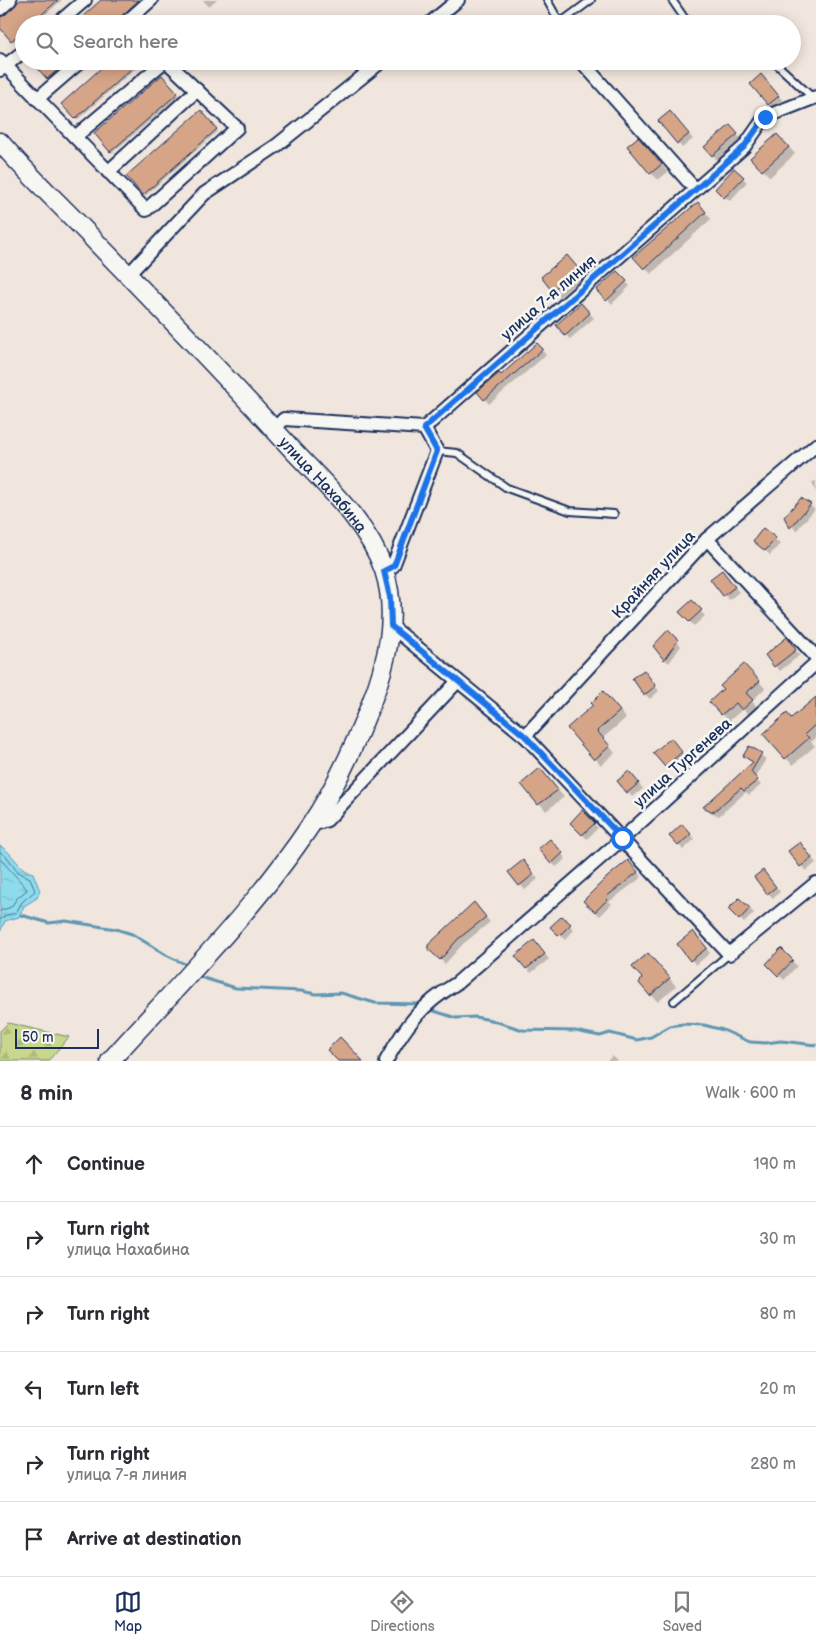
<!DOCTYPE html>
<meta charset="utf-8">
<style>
:root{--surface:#fff;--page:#f2f2f3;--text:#2b2b33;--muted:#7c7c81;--line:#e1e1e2;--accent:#1b2f5e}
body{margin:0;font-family:"Balsamiq Sans",sans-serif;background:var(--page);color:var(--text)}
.scale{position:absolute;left:15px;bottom:12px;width:84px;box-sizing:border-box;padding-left:5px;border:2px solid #1b2f5e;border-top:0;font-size:14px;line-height:18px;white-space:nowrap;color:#1b2f5e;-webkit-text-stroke:4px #f6f6f2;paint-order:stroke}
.stop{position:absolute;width:15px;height:15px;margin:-11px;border:4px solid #1a73e8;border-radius:50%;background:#fff}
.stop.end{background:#1a73e8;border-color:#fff;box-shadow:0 1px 5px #0008}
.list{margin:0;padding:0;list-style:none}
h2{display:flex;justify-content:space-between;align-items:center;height:65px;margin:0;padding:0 20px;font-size:21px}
h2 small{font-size:16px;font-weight:400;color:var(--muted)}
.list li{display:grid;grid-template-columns:32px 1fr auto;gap:15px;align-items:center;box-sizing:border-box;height:75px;padding:0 20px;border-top:1px solid var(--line)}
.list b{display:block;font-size:19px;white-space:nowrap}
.list p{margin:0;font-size:16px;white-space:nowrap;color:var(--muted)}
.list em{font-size:16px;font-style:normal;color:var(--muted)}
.icon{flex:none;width:28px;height:28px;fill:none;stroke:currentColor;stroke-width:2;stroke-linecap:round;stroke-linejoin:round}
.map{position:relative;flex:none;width:816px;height:1061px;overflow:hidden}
.search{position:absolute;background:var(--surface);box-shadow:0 2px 12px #0003;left:15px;right:15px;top:15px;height:55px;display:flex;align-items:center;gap:12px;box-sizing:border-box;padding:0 18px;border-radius:28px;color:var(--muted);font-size:19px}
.sheet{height:515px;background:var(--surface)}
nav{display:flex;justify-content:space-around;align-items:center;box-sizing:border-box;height:70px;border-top:1px solid var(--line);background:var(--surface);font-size:14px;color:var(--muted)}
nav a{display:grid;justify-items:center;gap:2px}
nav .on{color:var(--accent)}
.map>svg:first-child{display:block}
.forest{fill:url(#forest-firs);stroke:#728374}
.water{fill:url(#water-ripples);stroke:#5f96b3}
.shadow{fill:#0003}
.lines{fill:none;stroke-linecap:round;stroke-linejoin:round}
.shore{stroke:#497496;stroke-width:1}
.stream{stroke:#5f96b3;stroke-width:3}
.building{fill:#d6a588;stroke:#1b2f5e}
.service-casing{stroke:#1b2f5e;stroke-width:10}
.minor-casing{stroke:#1b2f5e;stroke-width:16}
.secondary-casing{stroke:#1b2f5e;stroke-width:21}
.service{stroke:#f6f6f2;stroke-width:6}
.minor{stroke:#f6f6f2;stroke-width:12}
.secondary{stroke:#f6f6f2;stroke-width:18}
.route{stroke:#1a73e8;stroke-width:6}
.labels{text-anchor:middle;stroke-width:5;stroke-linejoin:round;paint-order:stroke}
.street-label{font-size:16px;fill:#1b2f5e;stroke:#f6f6f2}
</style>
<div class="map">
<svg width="816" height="1061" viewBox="0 0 816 1061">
<defs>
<pattern id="forest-firs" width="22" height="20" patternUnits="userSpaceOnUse" patternTransform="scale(1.25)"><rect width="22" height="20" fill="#c8d78b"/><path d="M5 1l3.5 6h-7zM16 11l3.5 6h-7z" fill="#abb97a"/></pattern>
<pattern id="water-ripples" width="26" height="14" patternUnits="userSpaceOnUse" patternTransform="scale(1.25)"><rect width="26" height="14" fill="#8ddbeb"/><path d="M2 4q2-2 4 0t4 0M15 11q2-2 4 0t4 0" fill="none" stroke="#79bccc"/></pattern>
</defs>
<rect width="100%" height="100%" fill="#f0e6dd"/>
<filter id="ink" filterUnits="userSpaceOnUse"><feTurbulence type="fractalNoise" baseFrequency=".02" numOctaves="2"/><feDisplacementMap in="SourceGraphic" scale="10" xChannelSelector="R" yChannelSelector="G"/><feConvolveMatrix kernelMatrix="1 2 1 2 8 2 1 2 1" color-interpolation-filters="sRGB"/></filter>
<g filter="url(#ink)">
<path class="forest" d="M8 1023 69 1037 48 1061H0V1031Z"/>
<path class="water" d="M0 846C14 853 18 870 33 873L40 891 37 898 24 906 19 917 5 921 0 932Z"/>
<g class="shadow">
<path d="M24 0H62L35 24H24V33L14 42 0 26V20Z"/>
<path d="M104 0H143L117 24H77Z"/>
<path d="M203 0H217L209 7Z"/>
<path d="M35 61H74L50 80Z"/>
<path d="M111 61H144L77 120 62 104Z"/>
<path d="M162 76 179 96 112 153 95 133Z"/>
<path d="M766 81 783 101 773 109 769 104Z"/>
<path d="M201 111 218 131 145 196 128 176Z"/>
<path d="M674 117 693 139 682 148 678 143Z"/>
<path d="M734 131 741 139 717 160 713 155Z"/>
<path d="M785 142 795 154 770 177 763 170Z"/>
<path d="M645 146 668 172 658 180 651 173Z"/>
<path d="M734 170 747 182 730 201 716 189Z"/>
<path d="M704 210 711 219 651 274 635 257 659 234 661 236Z"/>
<path d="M574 264 585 276 560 297 553 290Z"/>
<path d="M617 273 630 286 612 304 598 290Z"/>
<path d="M581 304 594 318 570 339 557 325Z"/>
<path d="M537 344 546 355 489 404 479 392 501 376Z"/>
<path d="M816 481V492L812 482Z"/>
<path d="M802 500 815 509 796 531 786 517Z"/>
<path d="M764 530 780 544 770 555 759 545Z"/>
<path d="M726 576 739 592 729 600 711 579Z"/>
<path d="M692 602 705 616 694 626 681 612Z"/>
<path d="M673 636 681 646 669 663 664 659Z"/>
<path d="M791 644 800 655 780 671 766 655Z"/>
<path d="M744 666 765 688 752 701 758 708 750 716 743 709 729 721 710 702Z"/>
<path d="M648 676 659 691 650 699 645 694Z"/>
<path d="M816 698V738L811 742 815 746 793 765 786 758 791 719Z"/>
<path d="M610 699 626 718 603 738 615 753 601 765 568 728Z"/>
<path d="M675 744 686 757 670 770 666 766Z"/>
<path d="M749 747 766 759 755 778 761 785 749 795 746 792 719 816 709 811 705 807 754 763 745 755Z"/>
<path d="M540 770 564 797 546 811 523 784Z"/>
<path d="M633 777 643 789 632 797 628 792Z"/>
<path d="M582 812 598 828 587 839 571 823Z"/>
<path d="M686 830 695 839 683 850 679 845Z"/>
<path d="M800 843 816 863 806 871 790 851Z"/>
<path d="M555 845 566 859 556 867 552 863Z"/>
<path d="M527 866 538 879 525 890 510 873Z"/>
<path d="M633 866 642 877 609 902 612 904 600 916 585 901Z"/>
<path d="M763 871 780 892 773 898 768 893Z"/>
<path d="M739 899 754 913 744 923 730 909Z"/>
<path d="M479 909 490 922 463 944 445 964 429 948Z"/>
<path d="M562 917 574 930 565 940 552 927Z"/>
<path d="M697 937 710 953 696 965 679 944Z"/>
<path d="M539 947 549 959 531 973 527 968Z"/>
<path d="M781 950 797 966 784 980 768 964Z"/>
<path d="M655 962 676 986 658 1002 651 995Z"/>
<path d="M612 1056 618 1061H607Z"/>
</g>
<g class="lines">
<g class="shore">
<path d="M0 852 8 858 18 872 30 878 35 891 22 902 16 913 6 915 0 920"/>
<path d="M0 859C4 863 26 887 27 890L17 898 11 907 0 911"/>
</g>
<g class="stream">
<path d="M21 915 49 923 66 921 116 929 132 934 168 956 185 964"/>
<path d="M200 977 236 988 301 991 316 994 341 993 375 1003 420 1004"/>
<path d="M428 1009 456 1018 475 1017 491 1020 523 1030 575 1031 600 1036 610 1033 637 1040 651 1037 670 1026 683 1024 704 1025 723 1030 750 1042 766 1043 781 1041 816 1045"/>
</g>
</g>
<g class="building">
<path d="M20 0H58L31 24H24V30L11 41 0 28V17L5 15Z"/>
<path d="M101 0H139L113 24H74Z"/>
<path d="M31 61H68L47 79Z"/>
<path d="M109 61H140L75 119 61 104Z"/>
<path d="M761 74 779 96 768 105 750 84Z"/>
<path d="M162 75 178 93 110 152 94 133Z"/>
<path d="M201 110 217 129 143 195 126 176Z"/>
<path d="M670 111 689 134 677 144 658 121Z"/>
<path d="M730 125 738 134 712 156 704 147Z"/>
<path d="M777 134 789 147 762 171 750 158Z"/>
<path d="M638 137 662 164 650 174 627 146Z"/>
<path d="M734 168 744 177 724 198 715 189Z"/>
<path d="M698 202 706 212 644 269 633 257Z"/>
<path d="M567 255 578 268 552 291 541 277Z"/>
<path d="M617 271 627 281 606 301 596 290Z"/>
<path d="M581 303 590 313 565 336 556 325Z"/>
<path d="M537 343 543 349 484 400 477 392 499 373 501 375Z"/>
<path d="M801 498 811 504 790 528 784 517Z"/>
<path d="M763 528 776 538 765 551 753 541Z"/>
<path d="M722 570 735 587 723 596 710 579Z"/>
<path d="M692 600 702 610 689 622 679 612Z"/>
<path d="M668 630 678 640 664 660 653 646Z"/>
<path d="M787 637 796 650 774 667 765 655Z"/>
<path d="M744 664 760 681 746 693 753 700 742 710 736 703 721 715 709 702 723 689 720 686Z"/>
<path d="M644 670 656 686 644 695 632 678Z"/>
<path d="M603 691 620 711 597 731 610 746 594 760 567 728 593 705 591 703Z"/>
<path d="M816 697V724L805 734 809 738 785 759 763 734 787 713 791 718Z"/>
<path d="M671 738 682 752 665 767 653 753Z"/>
<path d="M749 746 762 753 751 772 758 780 744 791 741 788 713 812 703 807 753 762 743 756Z"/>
<path d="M540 768 558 790 538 805 521 784Z"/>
<path d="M629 771 639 783 627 793 617 781Z"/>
<path d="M582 810 595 823 582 835 570 823Z"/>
<path d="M682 824 691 834 678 846 669 836Z"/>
<path d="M550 839 563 853 551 864 538 849Z"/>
<path d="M800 842 812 858 800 867 788 851Z"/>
<path d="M523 860 534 874 519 886 508 872Z"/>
<path d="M628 860 638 872 606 897 608 899 595 912 583 901 605 879Z"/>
<path d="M763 870 776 887 767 894 754 877Z"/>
<path d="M739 898 750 908 739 920 728 909Z"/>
<path d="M474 902 486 917 458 939 440 960 428 949V945Z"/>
<path d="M562 916 571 924 559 936 550 927Z"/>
<path d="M693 931 707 948 690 961 677 944Z"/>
<path d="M534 940 545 954 526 969 515 956Z"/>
<path d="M781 948 793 960 778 976 766 964Z"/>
<path d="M648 953 670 978 650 996 639 983 642 978 632 967Z"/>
<path d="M340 1037 363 1061H338L327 1050Z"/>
</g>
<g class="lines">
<defs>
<g id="service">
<path d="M547 0 560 23 591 0"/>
<path d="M672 0 685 19 693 24"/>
<path d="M773 61 812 97"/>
<path d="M437 451 457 453 507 488 570 511 614 514"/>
<path d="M674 1001 729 954"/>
</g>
<g id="minor">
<path d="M0 9 10 0"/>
<path d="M560 23 561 24"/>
<path d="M57 24 85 0"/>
<path d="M124 24 151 0"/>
<path d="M429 24 458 0"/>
<path d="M0 60 146 210 237 128 166 61"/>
<path d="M581 61 695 189"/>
<path d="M0 70 24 51"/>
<path d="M37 99 81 61"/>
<path d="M75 137 165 61"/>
<path d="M108 172 197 90"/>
<path d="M128 275 204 194 276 146 382 61"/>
<path d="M274 429 284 419 424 428 744 147 765 117 816 97"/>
<path d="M707 539 816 657"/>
<path d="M384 571 393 566 437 451 424 428"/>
<path d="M391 626 525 736 729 954 816 883"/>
<path d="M525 736 707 539 816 445"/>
<path d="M311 825 327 820 458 681"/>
<path d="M386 1061C406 1025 421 1005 457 983L622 839 816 663"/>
</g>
<g id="secondary">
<path id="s1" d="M0 142C30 177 65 209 97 243 162 310 227 377 289 446 323 483 367 521 384 570 399 616 387 663 370 706 354 747 335 789 310 826 254 910 178 985 110 1061"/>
</g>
</defs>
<use href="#service" class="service-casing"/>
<use href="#minor" class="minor-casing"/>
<use href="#secondary" class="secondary-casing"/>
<use href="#service" class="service"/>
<use href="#minor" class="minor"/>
<use href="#secondary" class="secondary"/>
</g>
</g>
<g class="lines" filter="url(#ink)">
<path class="route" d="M622 838 525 736 391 626 390 597 384 571 394 566 437 451 424 428 744 147 765 117"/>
</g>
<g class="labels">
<g class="street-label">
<text transform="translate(548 297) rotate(-41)" y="6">улица 7-я линия</text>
<text dy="6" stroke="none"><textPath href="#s1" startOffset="471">улица Нахабина</textPath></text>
<text transform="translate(653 574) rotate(-47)" y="6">Крайняя улица</text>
<text transform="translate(682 762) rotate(-42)" y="6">улица Тургенева</text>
</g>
</g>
</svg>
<div class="scale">50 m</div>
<div class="stop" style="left:622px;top:838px"></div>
<div class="stop end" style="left:765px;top:117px"></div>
<div class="search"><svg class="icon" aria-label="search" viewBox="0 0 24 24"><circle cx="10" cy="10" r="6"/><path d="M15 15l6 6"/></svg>Search here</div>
</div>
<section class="sheet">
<h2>8 min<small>Walk · 600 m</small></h2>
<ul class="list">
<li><svg class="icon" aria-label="ahead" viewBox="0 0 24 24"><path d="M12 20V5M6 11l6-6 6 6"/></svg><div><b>Continue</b></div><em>190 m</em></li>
<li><svg class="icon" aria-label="right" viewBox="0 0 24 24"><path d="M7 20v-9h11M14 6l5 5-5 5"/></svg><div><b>Turn right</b><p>улица Нахабина</p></div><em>30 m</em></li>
<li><svg class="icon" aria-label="right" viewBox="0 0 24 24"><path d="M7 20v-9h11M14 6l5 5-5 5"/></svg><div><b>Turn right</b></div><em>80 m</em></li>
<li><svg class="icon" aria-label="left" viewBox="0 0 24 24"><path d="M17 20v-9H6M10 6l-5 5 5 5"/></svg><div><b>Turn left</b></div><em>20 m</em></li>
<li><svg class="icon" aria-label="right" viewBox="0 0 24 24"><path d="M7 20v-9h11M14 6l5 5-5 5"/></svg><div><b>Turn right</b><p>улица 7-я линия</p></div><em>280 m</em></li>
<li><svg class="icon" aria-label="arrive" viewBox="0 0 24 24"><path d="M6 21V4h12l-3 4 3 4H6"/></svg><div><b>Arrive at destination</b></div></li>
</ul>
</section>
<nav>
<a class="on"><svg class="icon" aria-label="map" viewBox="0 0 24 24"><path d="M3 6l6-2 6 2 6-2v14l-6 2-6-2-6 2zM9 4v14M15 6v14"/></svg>Map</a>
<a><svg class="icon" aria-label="directions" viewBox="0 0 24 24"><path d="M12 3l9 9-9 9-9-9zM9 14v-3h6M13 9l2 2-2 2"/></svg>Directions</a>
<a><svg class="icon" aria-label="saved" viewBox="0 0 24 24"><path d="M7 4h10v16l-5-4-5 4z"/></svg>Saved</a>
</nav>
